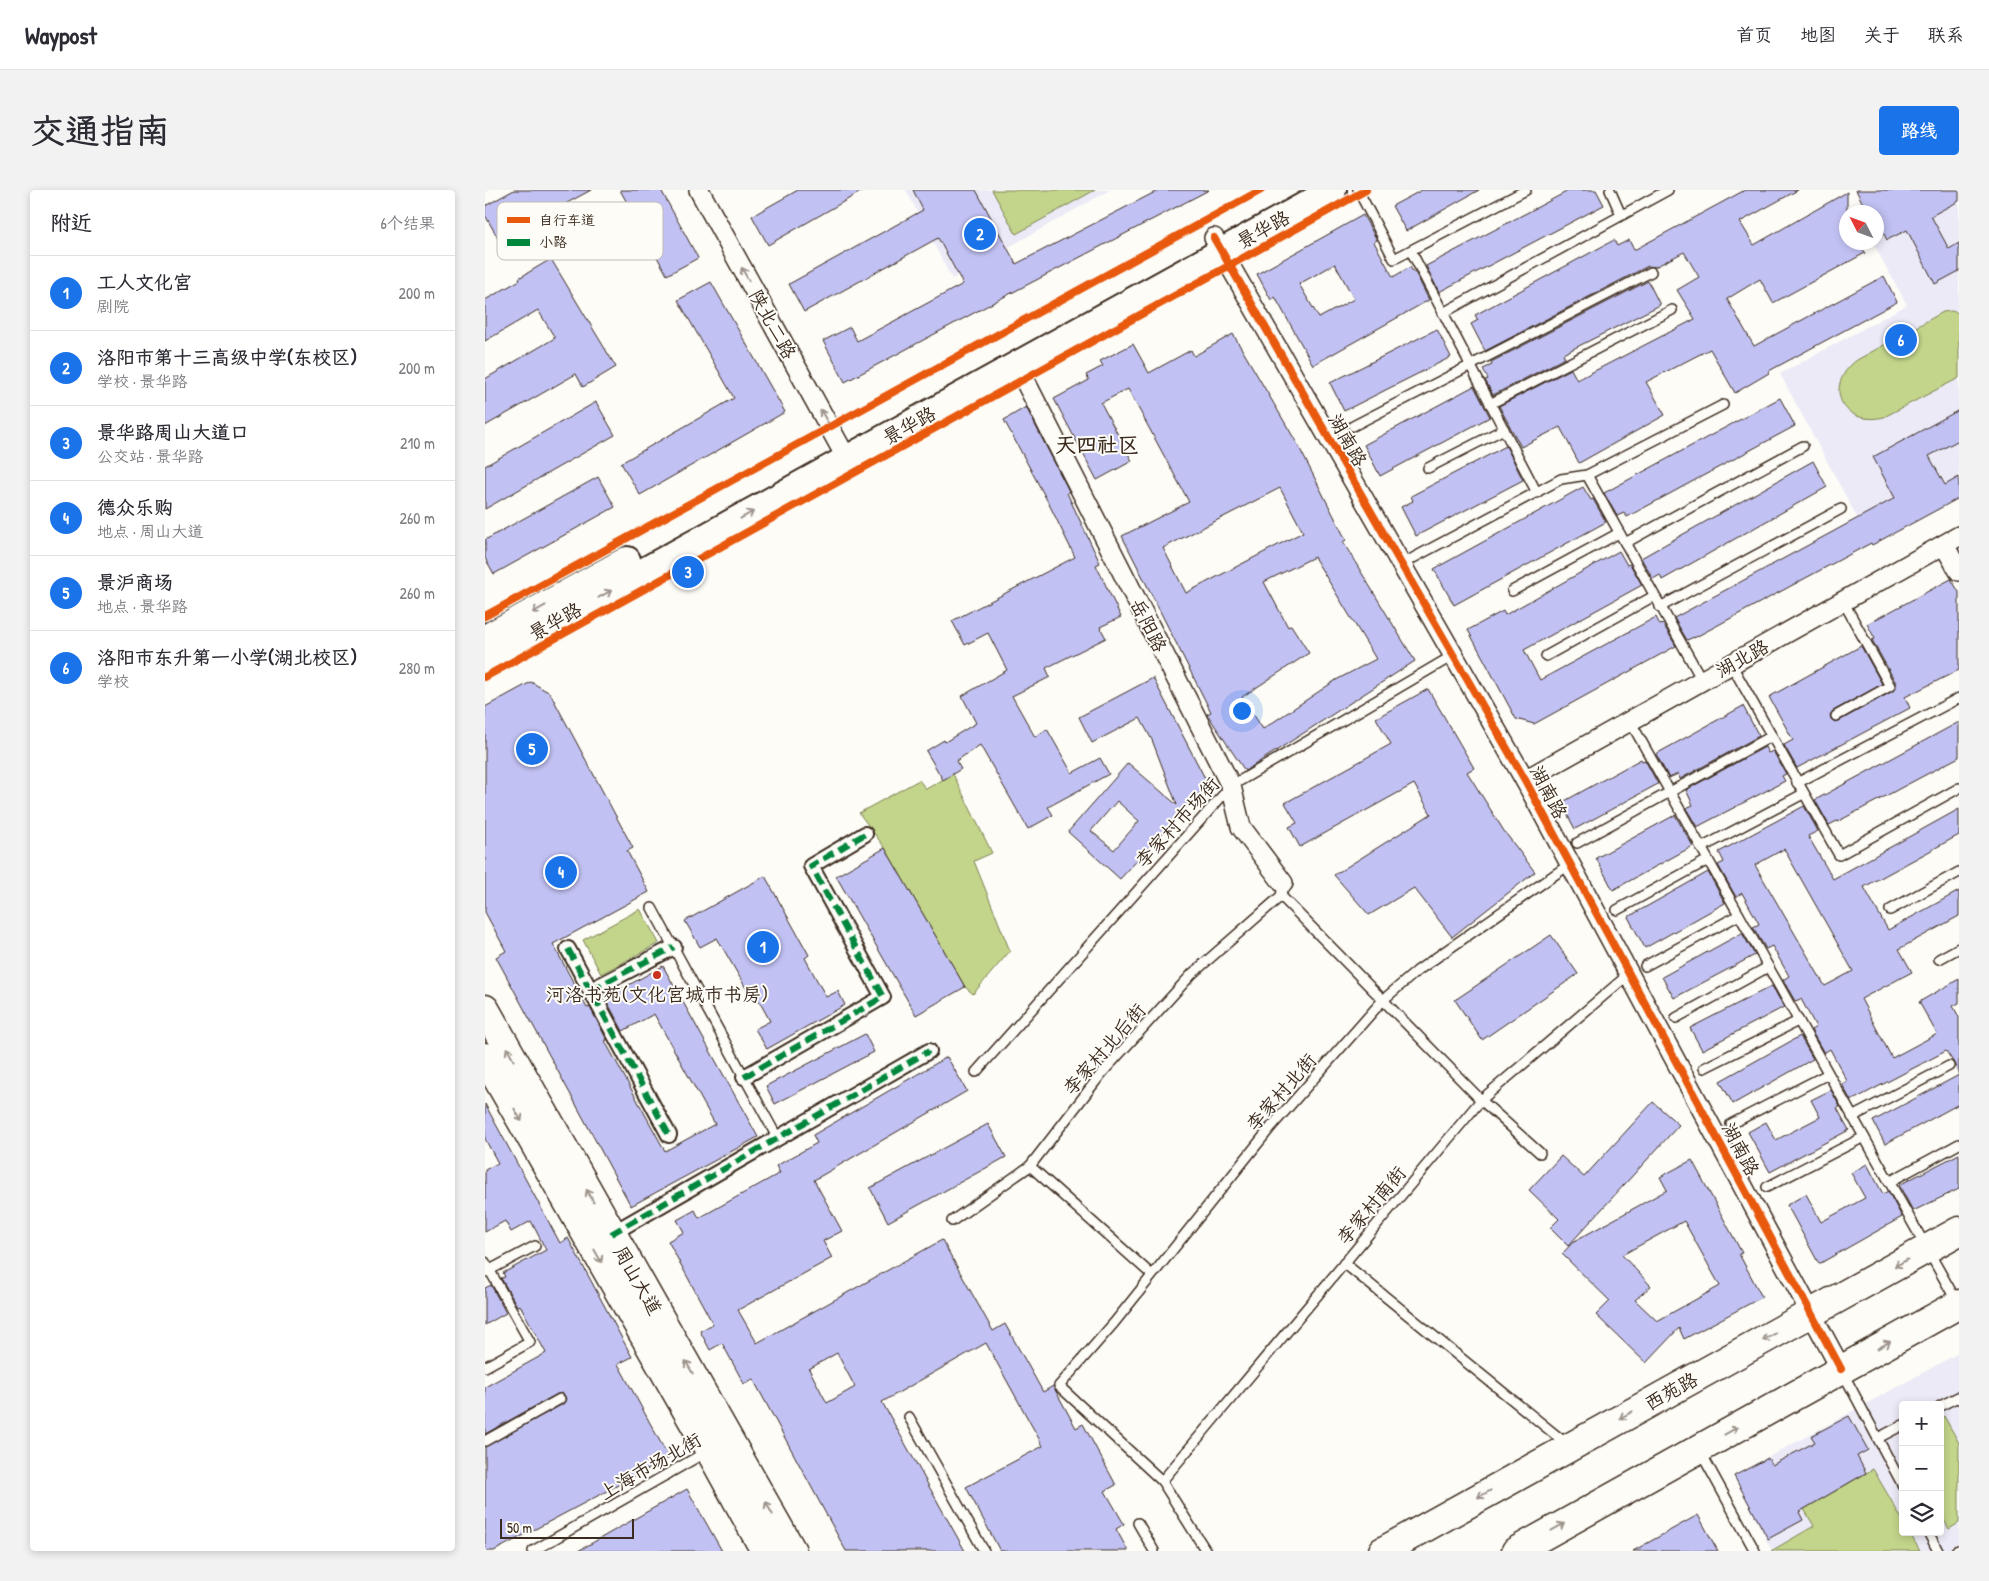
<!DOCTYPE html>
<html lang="zh">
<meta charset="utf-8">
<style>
:root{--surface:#fff;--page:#f2f2f3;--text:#2b2b33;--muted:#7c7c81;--line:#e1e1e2;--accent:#1a73e8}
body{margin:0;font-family:"Patrick Hand","LXGW WenKai TC",sans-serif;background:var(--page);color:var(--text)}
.controls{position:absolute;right:15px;bottom:15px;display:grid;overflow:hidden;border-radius:5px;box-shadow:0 2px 8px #0003}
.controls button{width:45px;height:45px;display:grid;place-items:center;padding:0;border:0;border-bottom:1px solid var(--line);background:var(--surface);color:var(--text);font:25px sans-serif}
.compass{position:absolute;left:1354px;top:15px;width:45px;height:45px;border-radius:50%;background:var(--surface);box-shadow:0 2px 8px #0003;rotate:312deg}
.scale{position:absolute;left:15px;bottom:12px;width:134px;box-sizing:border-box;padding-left:5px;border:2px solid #3b2a1e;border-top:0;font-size:14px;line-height:18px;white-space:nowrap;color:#3b2a1e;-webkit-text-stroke:4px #fdfcf7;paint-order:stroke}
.you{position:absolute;left:756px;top:520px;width:18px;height:18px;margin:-12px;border:4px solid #fff;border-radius:50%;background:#1a73e8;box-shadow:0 0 0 8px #1a73e833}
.badge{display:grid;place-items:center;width:32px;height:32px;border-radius:50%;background:var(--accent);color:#fff;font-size:16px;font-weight:700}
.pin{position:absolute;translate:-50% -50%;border:2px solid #fff;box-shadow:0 1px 5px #0006}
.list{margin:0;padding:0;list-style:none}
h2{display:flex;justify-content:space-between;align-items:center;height:65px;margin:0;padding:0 20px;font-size:21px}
h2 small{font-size:16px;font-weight:400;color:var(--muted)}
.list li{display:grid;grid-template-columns:32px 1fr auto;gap:15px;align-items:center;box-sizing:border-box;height:75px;padding:0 20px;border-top:1px solid var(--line)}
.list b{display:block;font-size:19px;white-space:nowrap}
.list p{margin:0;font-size:16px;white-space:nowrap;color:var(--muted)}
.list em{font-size:16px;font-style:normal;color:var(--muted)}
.icon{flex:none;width:28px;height:28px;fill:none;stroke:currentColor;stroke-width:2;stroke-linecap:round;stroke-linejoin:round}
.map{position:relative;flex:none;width:1474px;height:1361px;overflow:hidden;border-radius:5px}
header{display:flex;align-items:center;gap:30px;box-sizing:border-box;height:70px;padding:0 25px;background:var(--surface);border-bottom:1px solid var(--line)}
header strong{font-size:24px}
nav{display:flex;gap:28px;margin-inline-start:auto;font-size:18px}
.intro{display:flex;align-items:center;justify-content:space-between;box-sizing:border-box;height:120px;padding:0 30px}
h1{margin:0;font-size:35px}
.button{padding:12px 22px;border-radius:5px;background:var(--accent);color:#fff;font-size:18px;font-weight:700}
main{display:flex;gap:30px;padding:0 30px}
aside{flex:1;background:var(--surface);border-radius:5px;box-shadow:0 2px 8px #0003}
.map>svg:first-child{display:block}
.built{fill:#ebeaf6;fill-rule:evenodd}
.green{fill:#c2d58a;stroke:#7e8054}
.building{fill:#c1c1f3;stroke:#3b2a1e;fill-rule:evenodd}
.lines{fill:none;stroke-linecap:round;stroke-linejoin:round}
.service-casing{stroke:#3b2a1e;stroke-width:12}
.pedestrian-casing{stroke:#3b2a1e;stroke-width:18}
.minor-casing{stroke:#3b2a1e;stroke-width:22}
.secondary-casing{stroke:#3b2a1e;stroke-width:30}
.primary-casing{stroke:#3b2a1e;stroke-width:31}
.service{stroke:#fdfcf7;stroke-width:9}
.pedestrian{stroke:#fdfcf7;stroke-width:14}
.minor{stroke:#fdfcf7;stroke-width:19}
.secondary{stroke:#fdfcf7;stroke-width:26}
.primary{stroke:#fdfcf7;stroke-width:28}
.quiet{stroke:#00873e;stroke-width:6;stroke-dasharray:12 6;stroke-linecap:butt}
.cycleway-casing{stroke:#fdfcf7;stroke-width:11}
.cycleway{stroke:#e8590c;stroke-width:8}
.oneway{stroke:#9c938a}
.poi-dot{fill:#c8321e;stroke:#fdfcf7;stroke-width:2}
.labels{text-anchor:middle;stroke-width:4;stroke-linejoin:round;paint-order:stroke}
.street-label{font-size:19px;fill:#3b2a1e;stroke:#fdfcf7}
.poi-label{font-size:19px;fill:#3b2a1e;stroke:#fdfcf7}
.quarter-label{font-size:21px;font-weight:bold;fill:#3b2a1e;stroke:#fdfcf7}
.key{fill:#fdfcf7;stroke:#c3bdb6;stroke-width:1}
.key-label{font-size:14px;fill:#3b2a1e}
</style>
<header>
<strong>Waypost</strong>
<nav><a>首页</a><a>地图</a><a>关于</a><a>联系</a></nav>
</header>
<div class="intro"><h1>交通指南</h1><a class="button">路线</a></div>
<main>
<aside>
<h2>附近<small>6个结果</small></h2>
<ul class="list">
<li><span class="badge">1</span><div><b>工人文化宫</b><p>剧院</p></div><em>200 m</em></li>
<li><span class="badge">2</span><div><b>洛阳市第十三高级中学(东校区)</b><p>学校 · 景华路</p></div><em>200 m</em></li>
<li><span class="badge">3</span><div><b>景华路周山大道口</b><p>公交站 · 景华路</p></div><em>210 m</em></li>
<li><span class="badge">4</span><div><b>德众乐购</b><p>地点 · 周山大道</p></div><em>260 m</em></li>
<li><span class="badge">5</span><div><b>景沪商场</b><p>地点 · 景华路</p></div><em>260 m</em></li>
<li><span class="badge">6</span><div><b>洛阳市东升第一小学(湖北校区)</b><p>学校</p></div><em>280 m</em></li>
</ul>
</aside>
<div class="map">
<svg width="1474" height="1361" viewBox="0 0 1474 1361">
<rect width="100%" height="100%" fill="#fdfcf7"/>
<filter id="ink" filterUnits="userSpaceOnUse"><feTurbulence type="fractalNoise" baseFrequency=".02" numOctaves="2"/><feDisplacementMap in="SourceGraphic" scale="10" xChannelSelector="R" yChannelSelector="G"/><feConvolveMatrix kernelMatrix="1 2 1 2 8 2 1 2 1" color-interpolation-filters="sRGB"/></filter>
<g filter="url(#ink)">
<g class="built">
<path d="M421 0H625L467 89Z"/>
<path d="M1437 0H1474V308L1387 355 1295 184 1422 115 1388 53 1392 52V25Z"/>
<path d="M1474 1163V1361H1287L1249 1286ZM1418 1215H1455V1342H1418Z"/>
</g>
<g class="green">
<path d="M507 0H610L531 44Z"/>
<path d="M1466 121 1474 123V188L1399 227C1357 237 1337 196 1372 170L1458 122Z"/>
<path d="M468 584 507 663 489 671 525 761 488 804 480 797 400 658 374 623 434 590 441 599Z"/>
<path d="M155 719 174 753 116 784 98 750Z"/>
<path d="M1459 1226 1474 1253V1333L1464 1339 1455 1323V1229Z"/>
<path d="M1388 1279 1418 1331V1342H1424L1435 1361H1286L1329 1336 1319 1319Z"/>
</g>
<g class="building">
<path d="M29 0H106L14 50 0 25V16Z"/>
<path d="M135 0H176L213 68 182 85Z"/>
<path d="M313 0H379L283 55 267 26Z"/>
<path d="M428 0H491L531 74 674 0H724L515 109 360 192 338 151 365 137 372 151 478 94 453 48 319 122 304 94 438 20Z"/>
<path d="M937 0H994L921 41 907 16Z"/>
<path d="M1085 0H1111L1119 15 954 102 941 76Z"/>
<path d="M1260 0H1313L1255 32 1269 55 1362 2V52H1375L1380 63 1288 113 1275 89 1242 109 1269 156 1399 86 1412 112 1284 181V183L1250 203 1225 159 1161 192 1180 225 1094 273 1075 237 1036 257 1014 216 1086 179 1092 190 1210 129 1192 100 1214 87 1199 62 1170 77 1163 76 1000 161 986 134 993 130 990 125 1129 50 1132 56 1144 50 1149 60Z"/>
<path d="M1371 0H1474V11L1446 26 1464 59 1474 53V81L1450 94 1422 40 1402 50 1392 30V22H1388L1384 16 1380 18Z"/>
<path d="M878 25 892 50 889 52 908 87 925 77 929 83 930 82 944 110 828 175 790 107 786 110 772 84ZM850 74 869 109 834 128 814 94Z"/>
<path d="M66 69 131 177 98 197 91 184 0 236V189L70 148 53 120 0 151V110L35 90 34 88Z"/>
<path d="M1163 91 1175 115 1078 164 1080 168 1008 205 1000 190 1003 189 998 179 1007 175 1006 172Z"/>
<path d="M226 92 300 222 155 305 136 273 249 208 193 110Z"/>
<path d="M952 139 966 167 859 221 845 193Z"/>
<path d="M748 144 813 255 861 350 858 352 930 471 760 581 722 524 726 522 637 346 704 312 643 199 616 213 647 271 612 290 569 209 604 190 601 185 618 176 615 171 648 154 664 183 706 160 709 166ZM795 298 818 342 701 403 678 358ZM829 367 891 469 851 490 778 539 757 507 824 463 806 435 803 437 779 392Z"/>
<path d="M989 196 1005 227 895 286 879 255Z"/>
<path d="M1295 208 1310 236 1142 327 1139 323 1132 326 1119 303Z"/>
<path d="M111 212 130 245 0 319V276Z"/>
<path d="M541 217 584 301 582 303 615 373 611 375 636 427 615 437 621 448 561 478 565 487 527 506 550 547 562 539 587 583 615 568 624 584 563 617 568 625 543 639 495 555 471 571 476 579 458 590 441 561 459 550 460 552 491 533 477 506 522 480 503 443 480 455 467 431 590 367 563 312 519 230Z"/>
<path d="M1474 220V250L1444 266 1460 295 1474 287V308L1387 355 1386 353 1209 448V447L1202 450 1189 428 1410 308 1388 267Z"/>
<path d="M1021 256 1038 290 931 346 916 317 928 311 926 306Z"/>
<path d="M1328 271 1342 297 1177 390 1175 385 1168 389 1156 368Z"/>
<path d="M113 287 130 317 9 384 0 368V350Z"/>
<path d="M1098 297 1106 310 1108 309 1121 332 969 415 949 379Z"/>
<path d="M1134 361 1142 375 1145 374 1157 395 1039 460 1055 490 1171 427 1175 435 1178 434 1191 456 1049 534 1031 529 983 440 1018 421 1020 425Z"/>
<path d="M1466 389 1474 402V480L1420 507 1425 518 1312 578 1299 555 1308 550 1284 507 1376 456 1397 494 1348 521 1345 525 1346 529 1350 532 1354 531 1408 501 1411 499V493L1387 450 1390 449 1382 434Z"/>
<path d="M668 488 723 594 635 689 583 642 643 573 692 615 667 550 655 528 607 553 594 527ZM632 611 654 631 629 660 606 641Z"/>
<path d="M46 492 65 503 148 658 142 661 164 702 68 754 102 818 105 817 122 850 120 851 180 961 230 934 169 824 138 841 120 808 178 776 273 947 146 1016 11 767 21 761 0 722V517Z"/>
<path d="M943 499 989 578 982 582 1019 641 1050 682 967 747 929 698 884 725 849 685 946 624 929 594 815 657 804 637 812 633 800 613 906 554 891 528Z"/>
<path d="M1258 516 1274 546 1195 589 1193 584 1184 588 1171 564Z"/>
<path d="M1474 532V567L1352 632V631L1344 635 1330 610Z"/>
<path d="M1280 557 1283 563 1288 561 1301 584 1297 586 1300 591 1212 637 1201 618 1208 615 1201 600Z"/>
<path d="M1156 569 1157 571 1160 570 1173 594 1090 639 1076 613Z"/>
<path d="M1319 616 1333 641 1323 646 1348 689 1474 619V645L1379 697 1403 740 1474 701V726L1414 759 1427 782 1376 809 1407 868 1452 844 1434 812 1474 789V813L1468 816 1474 827V885L1469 873 1461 861 1366 911 1357 894 1362 891 1345 859 1339 863 1326 840 1331 837 1316 809 1310 811 1298 790 1304 786 1287 756 1281 759 1268 737 1274 734 1257 703 1251 707 1233 675 1239 672 1234 662ZM1299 659 1368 781 1340 796 1270 675Z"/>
<path d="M1190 625 1208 656 1128 700 1111 668Z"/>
<path d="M400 658 480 797 431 825 351 686Z"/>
<path d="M1223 682 1240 713 1160 758 1143 727Z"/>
<path d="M280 686 324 765 320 768 341 807 353 801 360 815 282 859 270 839 285 831 267 798 262 800 232 748 215 757 200 731Z"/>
<path d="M1257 743 1270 765 1189 808 1177 787Z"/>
<path d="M1066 745 1093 784 997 850 970 810Z"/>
<path d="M1287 796 1299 817 1217 860 1205 838Z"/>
<path d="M380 844 389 862 290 914 281 896Z"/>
<path d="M1315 846 1328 869 1248 914 1235 891Z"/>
<path d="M462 867 482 901 329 990 357 1041 338 1051 347 1068 253 1120 272 1153 457 1050 508 1141 520 1134 558 1202 568 1196 591 1238 598 1234 631 1295 620 1301 639 1334 631 1339 643 1361H515L481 1297 558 1256 501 1153 397 1212 480 1361H361L268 1189 259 1194 237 1153 225 1160 215 1141 228 1134 183 1051 199 1042 192 1030 210 1020 214 1028 295 983 291 976 332 953 328 945ZM352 1163 370 1197 342 1213 324 1179Z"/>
<path d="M1474 885V914L1400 954 1388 931Z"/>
<path d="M1346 900 1355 917 1352 918 1364 940 1285 982 1263 942 1281 932 1291 950 1335 927 1326 910Z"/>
<path d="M1168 912 1194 935 1083 1056 1065 1038 1074 1029 1044 1000 1076 966 1099 987Z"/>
<path d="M0 914 75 1053 83 1048 147 1167 133 1174 184 1268 9 1361H0V1257L78 1214 81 1209 78 1203 72 1204 0 1244V1197L61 1163 35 1115 32 1116 16 1088 20 1087 18 1083 61 1060 46 1031 26 1042 20 1031 0 1042V980L13 973 0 949Z"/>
<path d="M503 934 521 967 403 1032 385 998Z"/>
<path d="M1474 964V999L1428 1021 1414 995Z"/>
<path d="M1207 970 1257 1063 1254 1064 1277 1107 1199 1149 1194 1138 1161 1173 1111 1125 1125 1111 1077 1064 1088 1052 1182 1000 1175 987ZM1199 1031 1235 1096 1172 1131 1150 1110 1166 1096 1137 1065Z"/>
<path d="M1382 974 1398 1004 1403 1001 1417 1027 1334 1074 1302 1015 1321 1004 1336 1032 1380 1008 1366 983Z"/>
<path d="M6 1095 21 1123 0 1135V1098Z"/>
<path d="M1364 1226 1383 1260 1372 1266 1381 1283 1314 1322 1318 1330 1283 1349 1249 1286 1283 1268 1287 1275 1330 1252 1326 1246Z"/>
<path d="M202 1299 237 1361H93Z"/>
<path d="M1213 1325 1233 1361H1148Z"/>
</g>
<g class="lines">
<defs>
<g id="service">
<path d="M873 0 909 69 1041 0"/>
<path d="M1125 0 1136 25"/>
<path d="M926 61 1052 303"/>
<path d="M958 123 1183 0"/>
<path d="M1005 214 1187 120"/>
<path d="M868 236 1166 82"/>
<path d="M943 278 1019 239"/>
<path d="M1102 285 1217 490"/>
<path d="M1140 353 1318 256"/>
<path d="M917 374 1076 289 1102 285 1238 215"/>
<path d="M1027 401 1134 343"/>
<path d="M1175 417 1356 319"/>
<path d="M1061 466 1169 406"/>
<path d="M1246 474 1354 665 1474 598"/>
<path d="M1351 526 1405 496 1358 411"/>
<path d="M1145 531 1472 1112"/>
<path d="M1312 593 1474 508"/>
<path d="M1092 653 1287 546"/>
<path d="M1216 658 1318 604"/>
<path d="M797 701 796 706 996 910 1055 963"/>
<path d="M167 718 293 949"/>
<path d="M1132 720 1223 670"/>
<path d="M1405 720 1474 682"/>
<path d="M1454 769 1474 758"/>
<path d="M1160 776 1254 725"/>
<path d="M1191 828 1283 777"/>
<path d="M1219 878 1313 831"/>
<path d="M491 882 746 596 969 465"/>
<path d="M1367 927 1464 876"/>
<path d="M1246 934 1343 884"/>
<path d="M545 976 667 1085"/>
<path d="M1404 992 1474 954"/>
<path d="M1282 997 1379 947"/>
<path d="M467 1031 545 976 617 883 707 784 796 706"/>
<path d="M0 1072 45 1152 0 1177"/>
<path d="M859 1073 1083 1255"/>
<path d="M1 1082 50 1056"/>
<path d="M1358 1183 1418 1296"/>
<path d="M1455 1216 1473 1207 1474 1209"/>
<path d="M424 1227 499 1361"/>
<path d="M1393 1248 1418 1235"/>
<path d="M0 1251 75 1209"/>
<path d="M1215 1261 1270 1361"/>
<path d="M677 1291 996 910 1144 784"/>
<path d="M653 1333 669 1361"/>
<path d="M1443 1342 1453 1361"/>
<path d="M48 1361 221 1262"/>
<path d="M721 1361 677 1291 574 1196 629 1133 786 937 898 810 932 781 1085 674"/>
<path d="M1471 1361 1474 1360"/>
</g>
<g id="pedestrian">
<path d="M83 759 184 945"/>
<path d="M106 800 189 757"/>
<path d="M259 887 398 807 326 676 380 644"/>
<path d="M126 1044 444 861"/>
</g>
<g id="minor">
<path d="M214 0 362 269"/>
<path d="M729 48 1040 590 1356 1179"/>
<path d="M532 175 746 596 756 637 798 693"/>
<path d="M1459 355 1474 381"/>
<path d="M1040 590 1474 346"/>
</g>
<g id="secondary">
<path d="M0 448 142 370"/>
<path d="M0 469 848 0"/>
</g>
<g id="primary">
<path d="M0 819 307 1361"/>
<path d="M0 867 225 1261 280 1361"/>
<path d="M898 1361 1474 1041"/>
<path d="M1031 1361 1474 1114"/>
</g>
</defs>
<use href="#service" class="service-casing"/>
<use href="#pedestrian" class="pedestrian-casing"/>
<use href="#minor" class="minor-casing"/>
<use href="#secondary" class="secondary-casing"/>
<use href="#primary" class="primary-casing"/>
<use href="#service" class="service"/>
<use href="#pedestrian" class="pedestrian"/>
<use href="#minor" class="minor"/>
<use href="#secondary" class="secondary"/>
<use href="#primary" class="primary"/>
<g class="quiet">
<path d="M83 759 184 945"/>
<path d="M106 800 189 757"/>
<path d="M259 887 398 807 326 676 380 644"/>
<path d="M126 1044 444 861"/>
</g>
<defs>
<g id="cycleway">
<path d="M729 48 1040 590 1356 1179"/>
<path d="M0 426 776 0"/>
<path d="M0 487 881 0"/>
</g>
</defs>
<use href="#cycleway" class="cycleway-casing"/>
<use href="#cycleway" class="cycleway"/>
</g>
<defs><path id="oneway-shaft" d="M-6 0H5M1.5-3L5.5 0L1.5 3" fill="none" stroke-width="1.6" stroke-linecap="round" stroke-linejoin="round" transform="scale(1.25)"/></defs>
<g class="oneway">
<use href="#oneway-shaft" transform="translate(260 84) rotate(-119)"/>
<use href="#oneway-shaft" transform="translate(339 226) rotate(-119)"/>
<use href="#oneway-shaft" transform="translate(262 325) rotate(-29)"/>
<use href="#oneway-shaft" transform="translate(120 404) rotate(-29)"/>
<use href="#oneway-shaft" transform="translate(54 419) rotate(151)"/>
<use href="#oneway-shaft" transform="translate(25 864) rotate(-119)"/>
<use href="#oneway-shaft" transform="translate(33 925) rotate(60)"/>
<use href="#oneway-shaft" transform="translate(105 1006) rotate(-119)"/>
<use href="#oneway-shaft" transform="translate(113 1066) rotate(60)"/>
<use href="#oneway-shaft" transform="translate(1416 1073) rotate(151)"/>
<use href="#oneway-shaft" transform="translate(1284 1147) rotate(151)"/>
<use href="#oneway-shaft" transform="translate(1399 1155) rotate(-29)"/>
<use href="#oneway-shaft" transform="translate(204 1177) rotate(-120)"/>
<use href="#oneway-shaft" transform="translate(1141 1225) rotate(151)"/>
<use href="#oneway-shaft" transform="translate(1246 1241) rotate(-29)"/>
<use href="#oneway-shaft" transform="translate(999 1304) rotate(151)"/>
<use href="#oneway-shaft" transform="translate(284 1318) rotate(-119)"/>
<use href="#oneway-shaft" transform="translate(1073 1337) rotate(-29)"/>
</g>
</g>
<circle class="poi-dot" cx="172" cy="785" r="5"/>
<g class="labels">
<g class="street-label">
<text transform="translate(778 39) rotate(-29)" y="7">景华路</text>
<text transform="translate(288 134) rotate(61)" y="7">陕北二路</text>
<text transform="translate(424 235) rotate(-29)" y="7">景华路</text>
<text transform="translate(863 250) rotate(60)" y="7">湖南路</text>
<text transform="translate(70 431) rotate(-29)" y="7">景华路</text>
<text transform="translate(664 435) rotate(63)" y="7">岳阳路</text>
<text transform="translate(1257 468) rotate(-29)" y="7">湖北路</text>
<text transform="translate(1064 602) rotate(62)" y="7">湖南路</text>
<text transform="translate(692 632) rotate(-48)" y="7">李家村市场街</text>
<text transform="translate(619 859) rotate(-49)" y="7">李家村北后街</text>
<text transform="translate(796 902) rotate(-49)" y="7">李家村北街</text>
<text transform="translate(1256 959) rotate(62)" y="7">湖南路</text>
<text transform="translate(886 1015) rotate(-50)" y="7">李家村南街</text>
<text transform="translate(153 1090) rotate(60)" y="7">周山大道</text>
<text transform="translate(1186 1201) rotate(-29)" y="7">西苑路</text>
<text transform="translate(165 1276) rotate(-30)" y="7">上海市场北街</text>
</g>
<g class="poi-label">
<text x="172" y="811">河洛书苑(文化宫城市书房)</text>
</g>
<g class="quarter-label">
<text x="612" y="262">天四社区</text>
</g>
</g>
<rect x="12" y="12" width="166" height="58" rx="8" class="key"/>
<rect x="22" y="27" width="23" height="6" fill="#e8590c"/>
<rect x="22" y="49" width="23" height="7" fill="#00873e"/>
<g class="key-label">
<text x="54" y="35">自行车道</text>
<text x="54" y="57">小路</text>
</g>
</svg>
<div class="controls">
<button>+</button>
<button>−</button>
<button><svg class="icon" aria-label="layers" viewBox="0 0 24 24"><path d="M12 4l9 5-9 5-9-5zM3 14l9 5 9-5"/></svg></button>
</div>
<svg class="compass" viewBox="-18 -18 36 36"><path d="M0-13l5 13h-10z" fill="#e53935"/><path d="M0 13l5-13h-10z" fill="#7c7c81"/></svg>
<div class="scale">50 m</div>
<div class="you"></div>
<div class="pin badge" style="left:278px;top:757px">1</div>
<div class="pin badge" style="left:495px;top:44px">2</div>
<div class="pin badge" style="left:203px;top:382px">3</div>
<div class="pin badge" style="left:76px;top:682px">4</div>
<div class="pin badge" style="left:47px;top:559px">5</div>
<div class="pin badge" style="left:1416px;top:150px">6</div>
</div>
</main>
